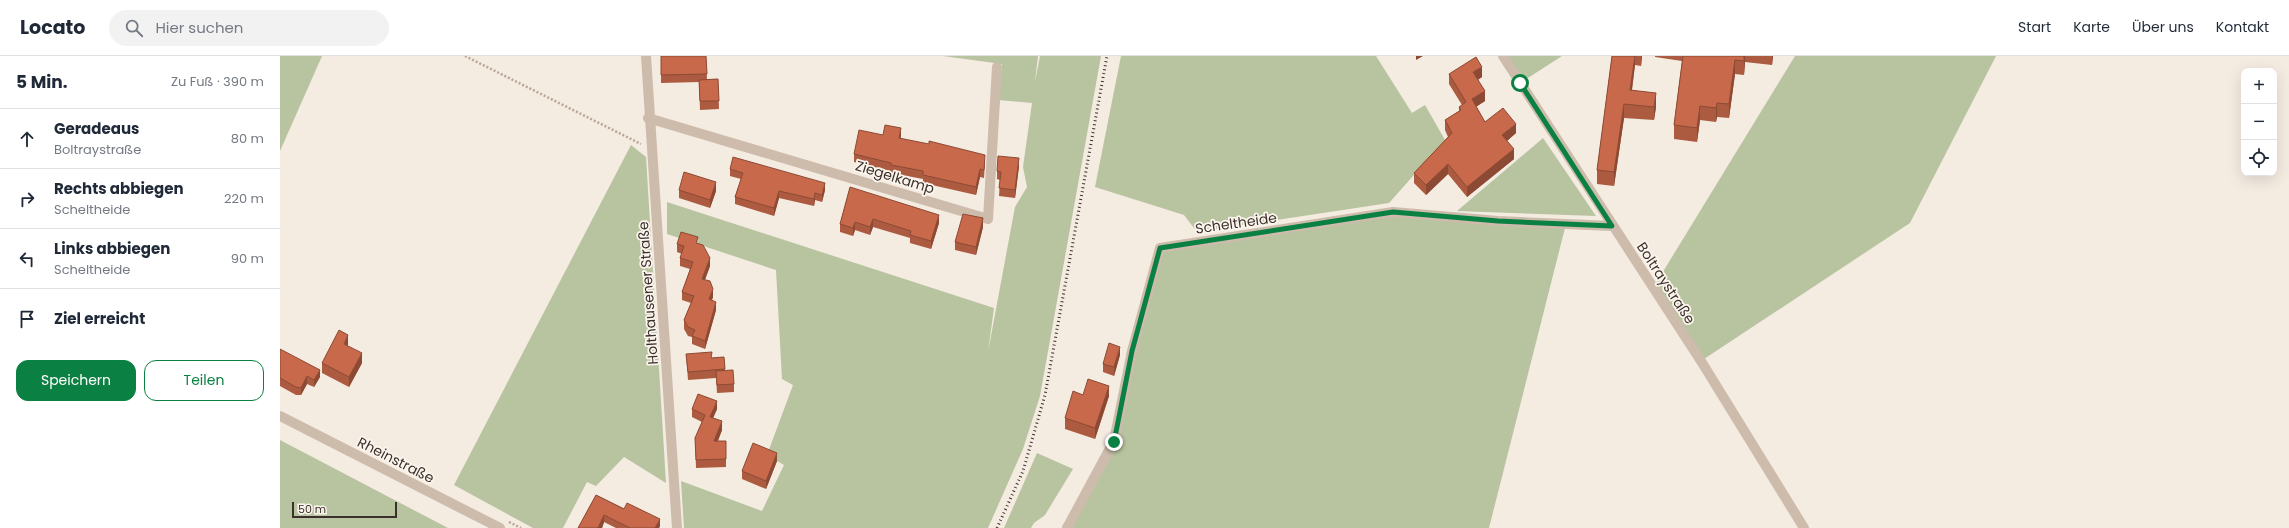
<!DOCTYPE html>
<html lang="de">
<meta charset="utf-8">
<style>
:root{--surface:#fff;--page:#f2f2f3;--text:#1f2937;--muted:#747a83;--line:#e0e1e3;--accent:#0b8043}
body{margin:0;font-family:Poppins,sans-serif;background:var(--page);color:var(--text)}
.controls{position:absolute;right:12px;top:12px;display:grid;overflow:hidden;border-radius:8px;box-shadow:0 4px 16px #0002}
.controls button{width:36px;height:36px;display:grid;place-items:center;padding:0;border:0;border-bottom:1px solid var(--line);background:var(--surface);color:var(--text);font:20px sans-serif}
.scale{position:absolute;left:12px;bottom:10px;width:105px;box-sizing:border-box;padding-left:4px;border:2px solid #3b302b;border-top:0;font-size:11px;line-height:14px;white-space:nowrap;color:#3b302b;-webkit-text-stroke:3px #fbf5ee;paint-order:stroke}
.stop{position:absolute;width:12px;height:12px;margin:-9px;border:3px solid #0b8043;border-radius:50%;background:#fff}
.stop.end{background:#0b8043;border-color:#fff;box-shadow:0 1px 4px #0008}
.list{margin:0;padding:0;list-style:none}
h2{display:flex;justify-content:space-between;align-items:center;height:52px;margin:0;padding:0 16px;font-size:17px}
h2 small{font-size:13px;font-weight:400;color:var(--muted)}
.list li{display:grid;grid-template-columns:26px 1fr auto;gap:12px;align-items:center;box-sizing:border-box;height:60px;padding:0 16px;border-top:1px solid var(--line)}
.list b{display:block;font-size:15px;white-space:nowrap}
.list p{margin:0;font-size:13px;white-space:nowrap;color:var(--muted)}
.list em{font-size:13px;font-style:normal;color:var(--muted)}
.actions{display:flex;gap:8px;padding:12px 16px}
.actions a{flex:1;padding:9px 0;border:1px solid var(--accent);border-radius:12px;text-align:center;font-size:14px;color:var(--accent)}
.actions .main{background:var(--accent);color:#fff}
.icon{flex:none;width:22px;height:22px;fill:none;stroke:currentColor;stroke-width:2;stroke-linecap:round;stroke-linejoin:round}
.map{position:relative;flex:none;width:2009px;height:472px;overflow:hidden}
header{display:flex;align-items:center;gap:24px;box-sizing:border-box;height:56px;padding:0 20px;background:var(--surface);border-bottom:1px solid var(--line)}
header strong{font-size:19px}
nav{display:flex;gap:22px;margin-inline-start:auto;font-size:14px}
.search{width:280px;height:36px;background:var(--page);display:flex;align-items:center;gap:10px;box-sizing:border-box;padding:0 14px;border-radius:22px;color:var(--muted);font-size:15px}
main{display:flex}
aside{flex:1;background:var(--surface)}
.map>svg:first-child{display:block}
.green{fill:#b8c4a0}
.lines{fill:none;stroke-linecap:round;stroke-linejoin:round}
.path{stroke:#b9a596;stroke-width:2.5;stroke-dasharray:2 2;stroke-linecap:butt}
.minor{stroke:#cdbbac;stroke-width:10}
.rail{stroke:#3b302b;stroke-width:3;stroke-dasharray:1 3;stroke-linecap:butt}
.wall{fill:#ac5a40}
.shaded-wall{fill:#8c4a34}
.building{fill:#c8694b;stroke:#8c4a34}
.route{stroke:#0b8043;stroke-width:5}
.labels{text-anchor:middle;stroke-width:3.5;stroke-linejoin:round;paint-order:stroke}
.street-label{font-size:14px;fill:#3b302b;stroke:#fbf5ee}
</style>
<header>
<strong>Locato</strong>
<div class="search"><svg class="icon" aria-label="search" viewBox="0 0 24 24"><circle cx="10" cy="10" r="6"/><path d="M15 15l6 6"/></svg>Hier suchen</div>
<nav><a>Start</a><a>Karte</a><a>Über uns</a><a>Kontakt</a></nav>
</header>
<main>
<aside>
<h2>5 Min.<small>Zu Fuß · 390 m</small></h2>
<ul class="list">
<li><svg class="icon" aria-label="ahead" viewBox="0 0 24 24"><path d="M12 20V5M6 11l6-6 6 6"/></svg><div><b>Geradeaus</b><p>Boltraystraße</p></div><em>80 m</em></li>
<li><svg class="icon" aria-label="right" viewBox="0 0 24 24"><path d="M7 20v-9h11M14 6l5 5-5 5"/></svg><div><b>Rechts abbiegen</b><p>Scheltheide</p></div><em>220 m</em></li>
<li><svg class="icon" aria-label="left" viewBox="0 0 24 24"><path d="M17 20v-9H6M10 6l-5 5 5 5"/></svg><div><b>Links abbiegen</b><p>Scheltheide</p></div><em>90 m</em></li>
<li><svg class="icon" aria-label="arrive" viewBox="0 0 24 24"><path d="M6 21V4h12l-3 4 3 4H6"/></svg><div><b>Ziel erreicht</b></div></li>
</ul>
<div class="actions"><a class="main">Speichern</a><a>Teilen</a></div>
</aside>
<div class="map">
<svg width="2009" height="472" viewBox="0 0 2009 472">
<rect width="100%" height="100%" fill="#f4ebe1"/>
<g class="green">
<path d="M0 0H42L0 95Z"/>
<path d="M663 0H758L755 26 760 0H821L760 340 743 393 708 472H404L401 425 482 455 504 409 487 399 513 329 502 323 496 214 387 178V146L714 252 708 296 735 151 747 131 743 111 752 47 718 44 722 8Z"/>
<path d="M841 0H1096L1132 57 1145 49 1165 84 1109 147 917 176 904 159 815 131Z"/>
<path d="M1223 0H1282L1240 27Z"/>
<path d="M1515 0H1716L1630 167 1421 305 1373 232Z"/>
<path d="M1263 82 1316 160 1177 155Z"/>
<path d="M351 89 366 101 386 427 344 401 316 430 307 426 283 472H253L174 429Z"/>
<path d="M1113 156 1286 168 1209 472H788L834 385 880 192Z"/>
<path d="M0 384 168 472H0Z"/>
<path d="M757 397 793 413 765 459 754 467 751 472H724Z"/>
</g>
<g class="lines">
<g class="path">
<path d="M185 0 361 88"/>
<path d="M229 466 241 472"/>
</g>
<g class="minor">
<path d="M366 0 397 472"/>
<path d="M1223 0 1421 305 1524 472"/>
<path d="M368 62 708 163 717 11"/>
<path d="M0 360 220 472"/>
<path d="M787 472 834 385 852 295 880 192 1113 156 1218 165 1332 170"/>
</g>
<path class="rail" d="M717 472 743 415 765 339 827 0"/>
</g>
<g class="wall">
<path d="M381 0H426L427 24 438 23 439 53 420 54 419 26 381 27Z"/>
<path d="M1332 0H1362L1361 10 1355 9 1352 34 1376 51 1374 64 1344 62 1334 130 1317 128V114Z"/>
<path d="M1375 0H1493L1492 9 1465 6 1464 19 1455 18 1449 62 1437 61 1436 66 1420 64 1417 86 1394 83V69L1402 5 1375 1Z"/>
<path d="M1169 18 1202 21 1198 24 1205 45 1196 51 1205 66 1236 77 1227 85 1234 103 1187 141 1168 118 1146 139 1134 127V117L1168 81 1165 74V64L1179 55V51L1182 49 1169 28Z"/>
<path d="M603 79 621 80 620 82 705 107 704 122 700 121 696 139 643 127V123L611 117V115L574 106V98Z"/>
<path d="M739 110 735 142 719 140 720 124 717 123V115Z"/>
<path d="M450 113 545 134 542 146 535 144 534 150 499 142 494 160 455 148V141L461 123 450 120Z"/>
<path d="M570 131 659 167 651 193 630 187V182L593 171 590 179 575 174 573 180 560 176V168Z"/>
<path d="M399 134 436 135 430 152 399 142Z"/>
<path d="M703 171 696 199 675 194V186Z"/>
<path d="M397 188H418L430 210 425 224 433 241 432 244 436 254 425 293 412 288V281L408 280 404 273V264L411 247 402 244V236L410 213 400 210V202L402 198 397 196Z"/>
<path d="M68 290 82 307 69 331 42 317V307Z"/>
<path d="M0 293 40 321 34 331 27 328 21 339H16L0 330Z"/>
<path d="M406 298 432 302 444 301 445 315 454 328V336L437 337 436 322 408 324Z"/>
<path d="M840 299 834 320 823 316V308Z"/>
<path d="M803 339 829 340 815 383 785 373V362Z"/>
<path d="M412 353H437L433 362 442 374 438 385H446V411L416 412 415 382 422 366 412 361Z"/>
<path d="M497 405 486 433 462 423V415Z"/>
<path d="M316 439 380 470 379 472H336L324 466 322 472H298Z"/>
</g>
<g class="shaded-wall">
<path d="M1136 0H1143L1136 4Z"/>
<path d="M1355 0V9L1350 47V34Z"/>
<path d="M1361 0H1362L1361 10Z"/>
<path d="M1464 0H1465V6L1464 19Z"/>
<path d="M1492 0H1493L1492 9Z"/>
<path d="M1455 4V18L1449 62V48Z"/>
<path d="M1202 11V21L1193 26V16Z"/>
<path d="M1205 35V45L1192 53V43Z"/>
<path d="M1376 37V51L1374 64V51Z"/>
<path d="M1437 47V61L1436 66V52Z"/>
<path d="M1344 48V62L1334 130V116Z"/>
<path d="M1420 50V64L1417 86V72Z"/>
<path d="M1236 68V77L1222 89V79Z"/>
<path d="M621 72V80L619 90V82Z"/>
<path d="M1234 93V103L1187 141V131Z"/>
<path d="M739 102V110L735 142V134Z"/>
<path d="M1168 108V118L1146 139V129Z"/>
<path d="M700 113V121L696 139V131Z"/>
<path d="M436 126V135L430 152V144Z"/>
<path d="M545 127V134L542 146V139Z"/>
<path d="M499 135V142L494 160V152Z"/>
<path d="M535 137V144L534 150V143Z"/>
<path d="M659 159V167L651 193V185Z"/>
<path d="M703 162V171L696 199V191Z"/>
<path d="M593 163V171L590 179V171Z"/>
<path d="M575 166V174L573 180V172Z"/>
<path d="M430 202V210L422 231V223Z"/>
<path d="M433 233V241L429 252V243Z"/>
<path d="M436 246V254L425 293V285Z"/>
<path d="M68 279V290L64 288Z"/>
<path d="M840 291V299L834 320V311Z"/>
<path d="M82 297V307L69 331V321Z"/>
<path d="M40 314V321L34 331V324Z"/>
<path d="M27 320V328L21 339V332Z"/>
<path d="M829 330V340L815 383V372Z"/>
<path d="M437 345V353L430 369V361Z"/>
<path d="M442 365V374L434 394V385Z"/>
<path d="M497 397V405L486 433V425Z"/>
<path d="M324 459V466L322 472H318Z"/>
<path d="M380 463V470L379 472H375Z"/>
</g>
<g class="building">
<path d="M381 0H426L427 18 381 19Z"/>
<path d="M1332 0H1355L1350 34 1376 37 1374 51 1344 48 1334 116 1317 114Z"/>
<path d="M1403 0H1464V5L1455 4 1449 48 1437 47 1436 52 1420 50 1417 72 1394 69Z"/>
<path d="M1196 1 1202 11 1193 16 1205 35 1192 43 1205 66 1223 52 1236 68 1222 79 1234 93 1187 131 1168 108 1146 129 1134 117 1172 77 1165 64 1181 54 1179 51 1186 46 1169 18Z"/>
<path d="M438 23 439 45H420L419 24Z"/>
<path d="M605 69 621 72 619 82 649 88V85L705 99 704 114 700 113 696 131 643 119V115L611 109V107L574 98 579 74 603 79Z"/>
<path d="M718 100 739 102 735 134 719 132 721 116 717 115Z"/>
<path d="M453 101 545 127 542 139 535 137 534 143 499 135 494 152 455 141 463 117 450 113Z"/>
<path d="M404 116 436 126 430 144 399 134Z"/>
<path d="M570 131 659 159 651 185 630 179 631 175 593 163 590 171 575 166 573 172 560 168Z"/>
<path d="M683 158 703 162 696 191 675 186Z"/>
<path d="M401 176 418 181 416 187 423 189 430 202 422 223 430 225 433 233 429 243 436 246 425 285 412 280 415 274 408 271 404 264 414 240 402 236 413 206 400 202 404 190 397 188Z"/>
<path d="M59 274 68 279 64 288 82 297 69 321 42 307Z"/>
<path d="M829 287 840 291 834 311 823 308Z"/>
<path d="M0 293 40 314 34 324 27 320 21 332 16 331 0 322Z"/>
<path d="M432 296 431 302 444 301 445 313 408 316 406 298Z"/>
<path d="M453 314 454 328 437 329 436 315Z"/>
<path d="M808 323 829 330 815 372 785 362 793 335 803 339Z"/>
<path d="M418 338 437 345 430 361 442 365 434 385H446V403L416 404 415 382 425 359 412 353Z"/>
<path d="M473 387 497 397 486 425 462 415Z"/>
<path d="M316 439 344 453 347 447 380 463 375 472H350L324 459 318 472H298Z"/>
</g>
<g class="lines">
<path class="route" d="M834 386 852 295 880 192 1113 156 1218 165 1332 170 1240 27"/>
</g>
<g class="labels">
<g class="street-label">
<text transform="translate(615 121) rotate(17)" y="5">Ziegelkamp</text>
<text transform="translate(956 167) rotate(-8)" y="5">Scheltheide</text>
<text transform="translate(1386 227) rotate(57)" y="5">Boltraystraße</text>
<text transform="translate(368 237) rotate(-94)" y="5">Holthausener Straße</text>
<text transform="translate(116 404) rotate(27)" y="5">Rheinstraße</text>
</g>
</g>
</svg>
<div class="controls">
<button>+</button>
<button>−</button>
<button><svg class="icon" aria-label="locate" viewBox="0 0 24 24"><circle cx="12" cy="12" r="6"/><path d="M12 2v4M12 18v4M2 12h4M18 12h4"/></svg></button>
</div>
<div class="scale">50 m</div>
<div class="stop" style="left:1240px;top:27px"></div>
<div class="stop end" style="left:834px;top:386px"></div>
</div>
</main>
